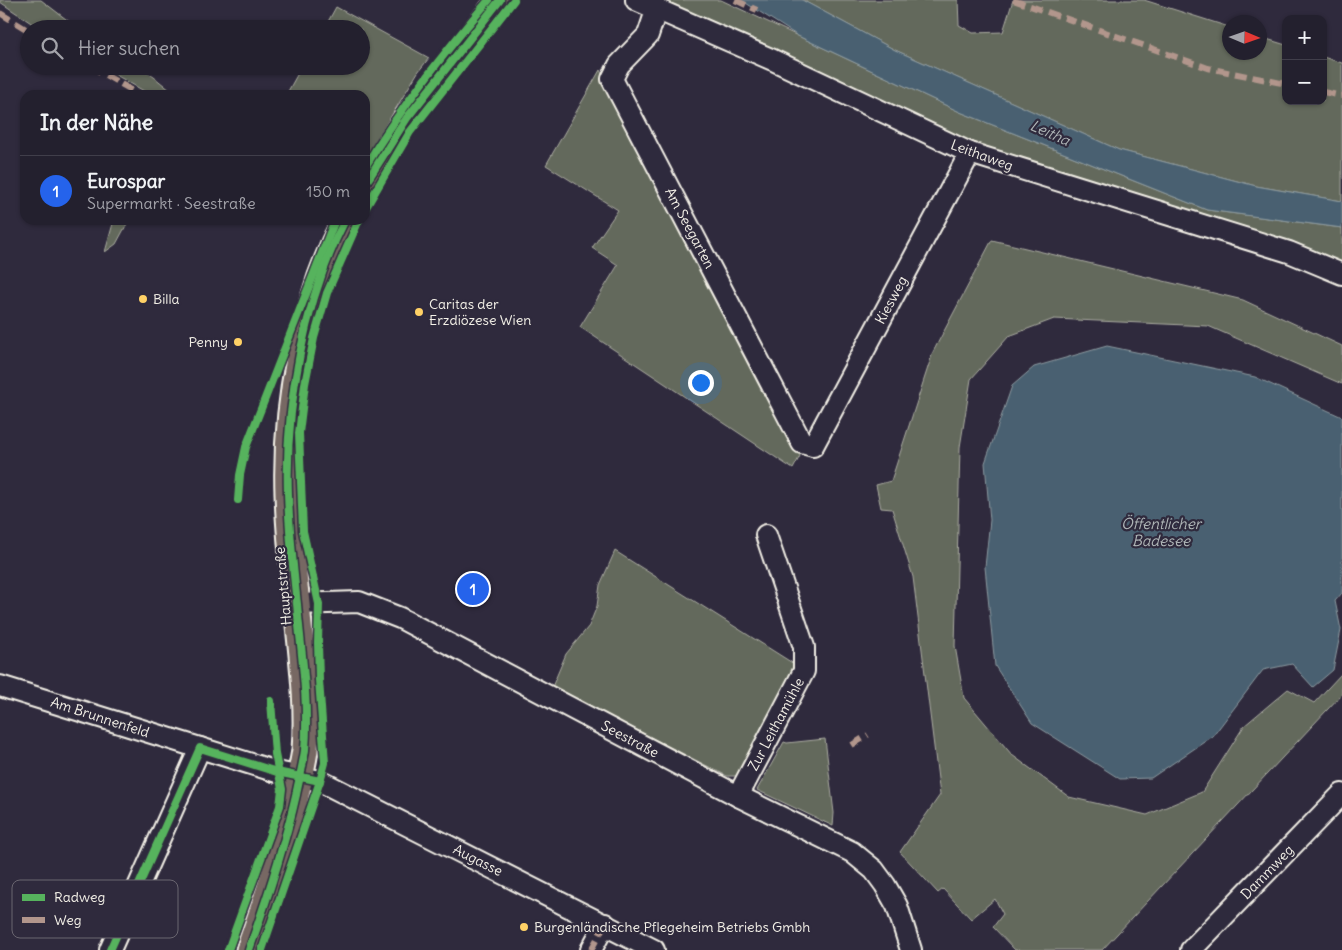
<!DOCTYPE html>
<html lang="de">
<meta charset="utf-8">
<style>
:root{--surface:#23202e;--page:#2f2d3a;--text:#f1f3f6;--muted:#a3a3aa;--line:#403e4a;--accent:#2563eb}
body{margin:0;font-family:Delius,sans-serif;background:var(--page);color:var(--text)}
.controls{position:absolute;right:15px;top:15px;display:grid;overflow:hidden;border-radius:10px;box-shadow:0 1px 4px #0004}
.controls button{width:45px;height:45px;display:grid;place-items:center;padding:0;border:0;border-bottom:1px solid var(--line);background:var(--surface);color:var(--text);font:25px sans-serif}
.compass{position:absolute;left:1222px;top:15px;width:45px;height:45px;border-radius:50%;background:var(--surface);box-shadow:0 1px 4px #0004;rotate:92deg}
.you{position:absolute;left:700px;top:382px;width:18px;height:18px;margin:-12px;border:4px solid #fff;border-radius:50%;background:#1a73e8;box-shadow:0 0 0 8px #1a73e833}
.badge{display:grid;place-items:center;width:32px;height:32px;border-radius:50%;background:var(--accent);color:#fff;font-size:16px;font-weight:700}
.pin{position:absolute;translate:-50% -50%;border:2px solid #fff;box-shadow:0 1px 5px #0006}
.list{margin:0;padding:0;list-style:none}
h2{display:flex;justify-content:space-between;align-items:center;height:65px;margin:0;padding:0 20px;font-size:21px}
h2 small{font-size:16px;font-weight:400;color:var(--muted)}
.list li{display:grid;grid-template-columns:32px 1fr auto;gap:15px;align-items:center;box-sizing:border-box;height:70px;padding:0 20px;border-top:1px solid var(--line)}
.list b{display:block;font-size:19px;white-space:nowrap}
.list p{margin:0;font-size:16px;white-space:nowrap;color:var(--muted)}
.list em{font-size:16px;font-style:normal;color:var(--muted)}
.icon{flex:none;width:28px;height:28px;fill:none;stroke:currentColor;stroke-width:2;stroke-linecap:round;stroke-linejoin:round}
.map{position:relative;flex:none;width:1342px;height:950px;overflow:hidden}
.search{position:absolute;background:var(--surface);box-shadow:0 1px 4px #0004;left:20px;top:20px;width:350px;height:55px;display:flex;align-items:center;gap:12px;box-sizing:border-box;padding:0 18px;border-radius:28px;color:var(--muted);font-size:19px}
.panel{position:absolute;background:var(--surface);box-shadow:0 1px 4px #0004;left:20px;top:90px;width:350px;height:135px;border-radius:15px}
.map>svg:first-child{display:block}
.green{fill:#63695c;stroke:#acada2}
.water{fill:#496171;stroke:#8d9ba1}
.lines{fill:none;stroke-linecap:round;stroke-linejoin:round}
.minor-casing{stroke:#f4f1e8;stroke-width:24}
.major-casing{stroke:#f4f1e8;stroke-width:29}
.minor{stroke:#2f2a3d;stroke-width:20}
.major{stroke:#776864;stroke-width:25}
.quiet{stroke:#b2968c;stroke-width:6;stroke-dasharray:12 6;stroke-linecap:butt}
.cycleway-casing{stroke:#2f2a3d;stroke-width:11}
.cycleway{stroke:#56b35d;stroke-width:8}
.poi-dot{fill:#ffd166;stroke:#2f2a3d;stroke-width:2}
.labels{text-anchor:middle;stroke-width:4.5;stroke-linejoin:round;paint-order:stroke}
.street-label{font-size:14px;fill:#f4f1e8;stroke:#2f2a3d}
.poi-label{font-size:14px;fill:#f4f1e8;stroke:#2f2a3d;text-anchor:start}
.water-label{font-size:15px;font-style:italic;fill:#b0b7b8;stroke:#2f2a3d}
.key{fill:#2f2a3d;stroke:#6a6670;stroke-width:1}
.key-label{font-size:14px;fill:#f4f1e8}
</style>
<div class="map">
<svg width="1342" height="950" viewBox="0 0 1342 950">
<rect width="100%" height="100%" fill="#2f2a3d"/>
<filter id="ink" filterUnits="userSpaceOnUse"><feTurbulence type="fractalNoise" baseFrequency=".02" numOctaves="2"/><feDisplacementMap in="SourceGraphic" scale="10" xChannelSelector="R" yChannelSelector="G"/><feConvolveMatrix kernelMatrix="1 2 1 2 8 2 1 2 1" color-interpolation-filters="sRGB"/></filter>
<g filter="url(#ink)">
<g class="green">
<path d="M0 0H41L79 29H40L0 2Z"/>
<path d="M661 0H721L960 112 1207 210 1342 228V263L1305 248 950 139Z"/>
<path d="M802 0H958L959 25 973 33 1003 32 1013 0H1144L1229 27 1230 52H1260V37L1286 45V101H1323V57L1342 63V201L1256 186 1119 150 895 50Z"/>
<path d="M336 7 429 58 418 72 365 159V95H286L302 66H361V29H324Z"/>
<path d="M100 66H137L154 77 176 95H151Z"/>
<path d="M600 70 800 456 793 469 580 327 618 265 592 248 618 210 546 165Z"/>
<path d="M114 220H129L116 244 105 252Z"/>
<path d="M992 240 1243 300 1342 346V384L1208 326 1054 319 1009 336 971 379 960 447 955 646 964 698 1012 755 1069 797 1147 815 1202 792 1244 726 1288 689 1314 703 1342 673V694L1102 950H1015L993 927 1003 914 995 899 971 919 943 889 938 893 900 852 940 795 913 577 892 509 881 508 876 485 891 481 933 352Z"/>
<path d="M615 551 794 664 743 776H727L552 687 566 654 589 626 597 606 600 585Z"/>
<path d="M825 739 834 813 833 826 757 790 784 742 787 743Z"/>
</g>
<g class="water">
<path d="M741 0H802L895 50 1119 150 1256 186 1342 201V228L1207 210 960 112 798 36Z"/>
<path d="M1107 346 1255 377 1342 417V593L1335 601 1341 630 1333 670 1313 687 1292 664 1263 670 1213 736 1151 778 1120 779 1032 723 995 666 985 567 990 520 985 463 1012 386 1034 367Z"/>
</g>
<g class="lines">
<defs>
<g id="minor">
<path d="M636 0 773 60 970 153 1289 252 1342 274"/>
<path d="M657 8 648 35 619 65 612 79 802 443 813 446 970 153"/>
<path d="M297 604 359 602 400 618 738 796 852 852 874 870 885 885 897 906 911 950"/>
<path d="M0 686 200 748"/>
<path d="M738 796 804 671V647L766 535"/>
<path d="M110 950 200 748 277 772 320 781 654 950"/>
<path d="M591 950 605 924"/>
<path d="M1191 950 1342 794"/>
</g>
<g id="major">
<path d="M365 184 407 118 500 0"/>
<path d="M249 950C267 899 284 848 296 795 299 780 303 765 305 750 309 701 301 652 297 604 293 567 289 531 288 494 285 405 304 300 345 220"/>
</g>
</defs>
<use href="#minor" class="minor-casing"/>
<use href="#major" class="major-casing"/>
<use href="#minor" class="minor"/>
<use href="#major" class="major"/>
<g class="quiet">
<path d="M735 0 757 10"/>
<path d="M1013 0 1208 68 1286 84"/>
<path d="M0 13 29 31"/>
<path d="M90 66 140 95"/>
<path d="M1323 92 1342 96"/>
<path d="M852 745 868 735"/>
<path d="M591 950 605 924"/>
</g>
<defs>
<g id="cycleway">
<path d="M365 167C401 107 444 53 489 0"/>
<path d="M365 184 407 118 500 0"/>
<path d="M365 209 410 132 514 0"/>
<path d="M238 500 240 475 246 447 335 220"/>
<path d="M110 950 200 748 277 772 320 781"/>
<path d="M228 950 280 806 282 789 275 754 271 701"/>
<path d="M249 950C267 899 284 848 296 795 299 780 303 765 305 750 309 701 301 652 297 604 293 567 289 531 288 494 285 405 304 300 345 220"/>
<path d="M262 950 320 781 325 763 319 680 318 643 319 604 303 531 299 433 305 384 314 338 327 293 359 220"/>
</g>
</defs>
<use href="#cycleway" class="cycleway-casing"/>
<use href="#cycleway" class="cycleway"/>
</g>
</g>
<g class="poi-dot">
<circle cx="143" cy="299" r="5"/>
<circle cx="419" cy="312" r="5"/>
<circle cx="238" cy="342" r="5"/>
<circle cx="524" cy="927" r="5"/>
</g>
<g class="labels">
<g class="street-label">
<text transform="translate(982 155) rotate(20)" y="5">Leithaweg</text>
<text transform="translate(690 228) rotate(62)" y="5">Am Seegarten</text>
<text transform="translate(891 300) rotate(-62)" y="5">Kiesweg</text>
<text transform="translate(283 586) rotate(-95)" y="5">Hauptstraße</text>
<text transform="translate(100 717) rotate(18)" y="5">Am Brunnenfeld</text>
<text transform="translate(776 724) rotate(-62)" y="5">Zur Leithamühle</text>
<text transform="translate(630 739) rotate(28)" y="5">Seestraße</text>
<text transform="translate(478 860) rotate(27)" y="5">Augasse</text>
<text transform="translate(1267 872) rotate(-46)" y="5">Dammweg</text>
</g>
<g class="poi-label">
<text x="153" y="304">Billa</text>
<text x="429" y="309">Caritas der<tspan x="429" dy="16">Erzdiözese Wien</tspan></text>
<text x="228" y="347" text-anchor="end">Penny</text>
<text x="534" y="932">Burgenländische Pflegeheim Betriebs Gmbh</text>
</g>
<g class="water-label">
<text transform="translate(1050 133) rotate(24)" y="5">Leitha</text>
<text x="1161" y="529">Öffentlicher<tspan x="1161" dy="17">Badesee</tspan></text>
</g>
</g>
<rect x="12" y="880" width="166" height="58" rx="8" class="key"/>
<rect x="22" y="894" width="23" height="7" fill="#56b35d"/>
<rect x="22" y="917" width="23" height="6" fill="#b2968c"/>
<g class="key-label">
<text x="54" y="902">Radweg</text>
<text x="54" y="925">Weg</text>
</g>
</svg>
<div class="controls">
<button>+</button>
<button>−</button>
</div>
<svg class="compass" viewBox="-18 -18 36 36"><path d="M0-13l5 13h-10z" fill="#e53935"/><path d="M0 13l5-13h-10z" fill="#a3a3aa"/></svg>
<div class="you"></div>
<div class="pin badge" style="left:473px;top:589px">1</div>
<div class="search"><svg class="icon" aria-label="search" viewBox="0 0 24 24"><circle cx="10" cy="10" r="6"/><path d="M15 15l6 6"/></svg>Hier suchen</div>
<section class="panel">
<h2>In der Nähe<small></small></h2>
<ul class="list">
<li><span class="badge">1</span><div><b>Eurospar</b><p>Supermarkt · Seestraße</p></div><em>150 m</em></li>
</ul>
</section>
</div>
